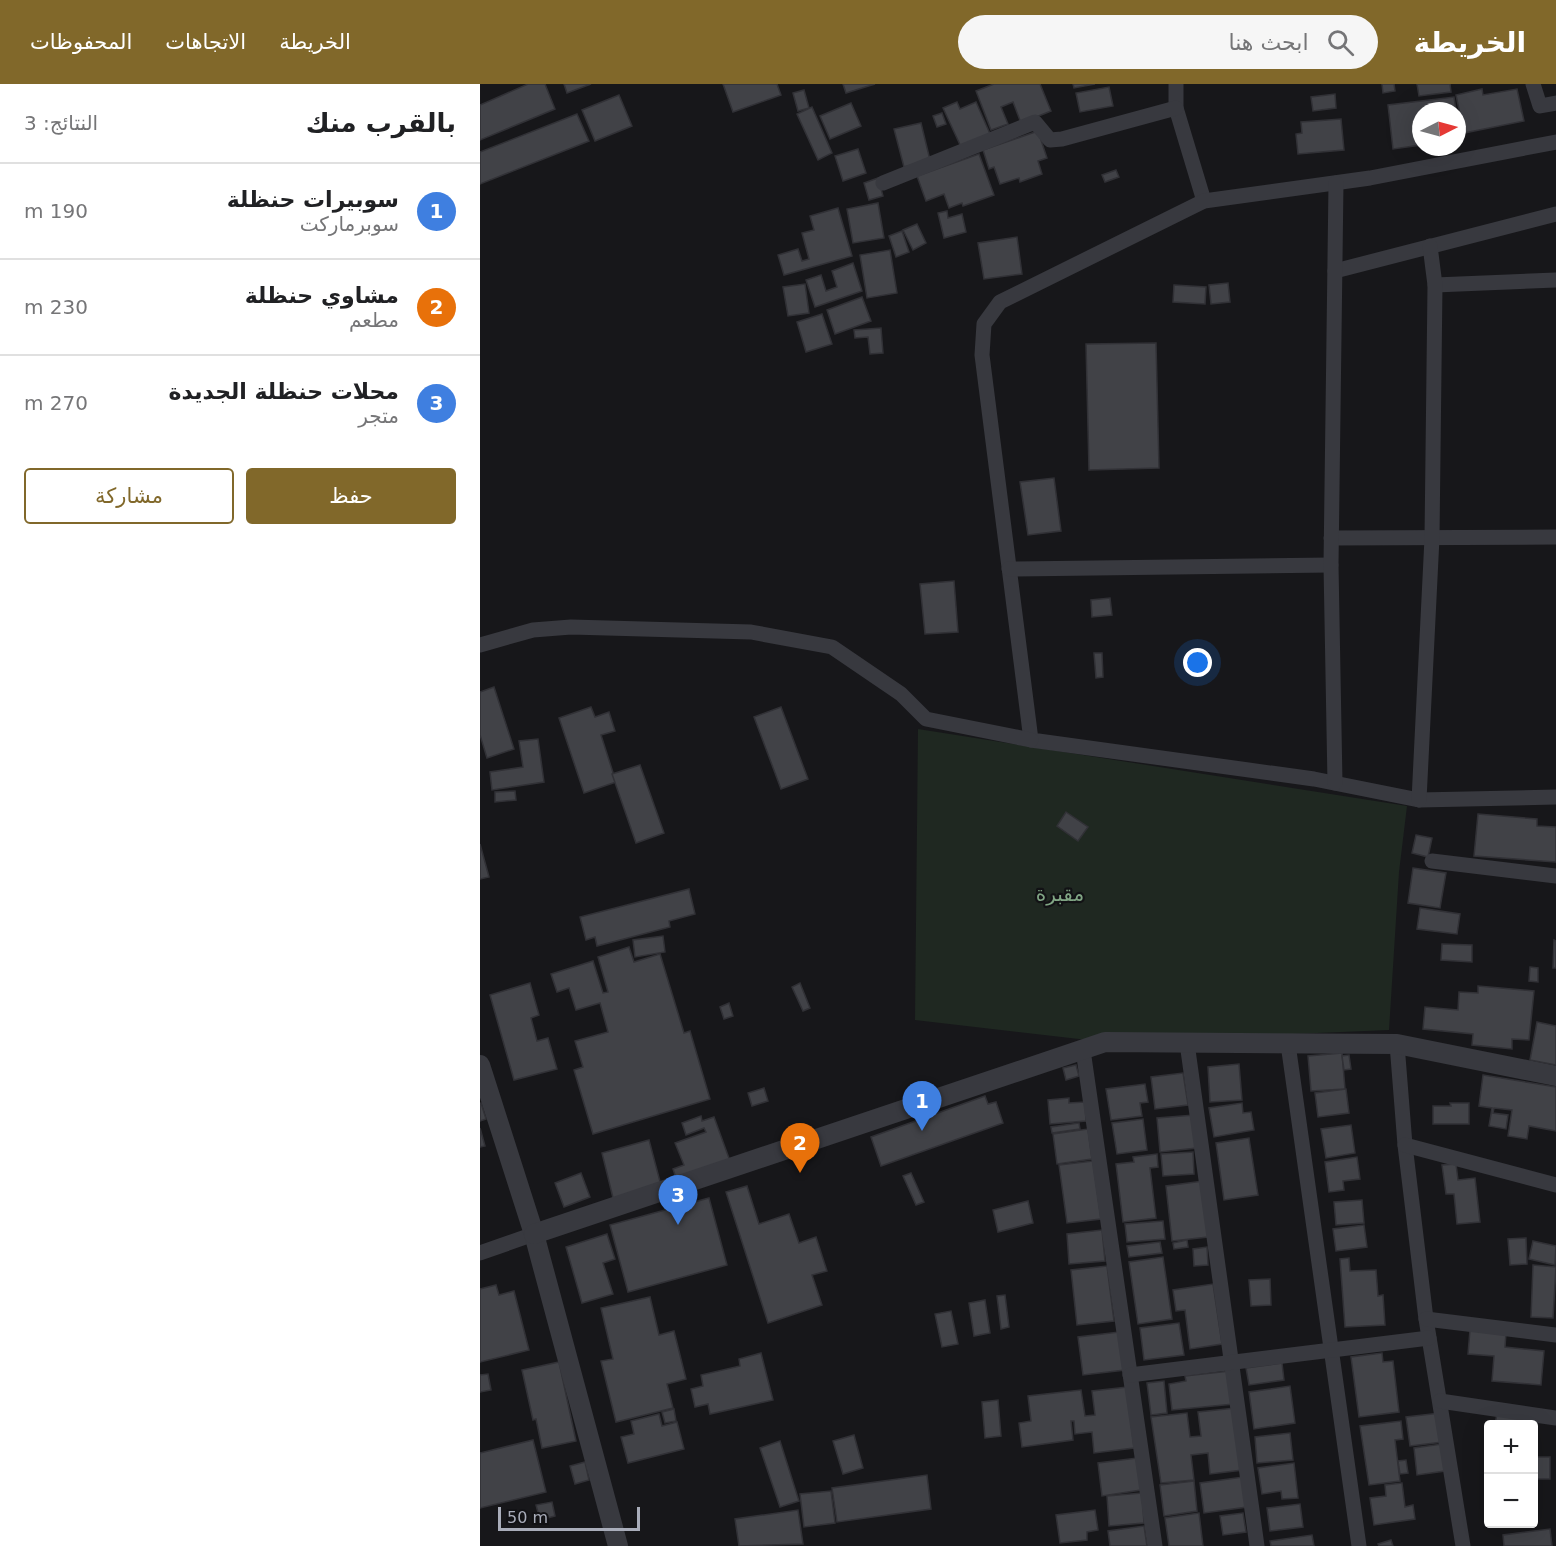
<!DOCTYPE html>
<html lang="ar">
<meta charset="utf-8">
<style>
:root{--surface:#fff;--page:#f6f6f6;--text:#202124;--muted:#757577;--line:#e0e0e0;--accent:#81682a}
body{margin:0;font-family:"DejaVu Sans",Cairo,sans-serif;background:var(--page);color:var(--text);direction:rtl}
.controls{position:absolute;right:18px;bottom:18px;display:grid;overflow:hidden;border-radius:6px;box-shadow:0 6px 24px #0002}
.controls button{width:54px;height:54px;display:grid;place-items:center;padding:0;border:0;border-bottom:2px solid var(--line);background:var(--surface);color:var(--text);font:30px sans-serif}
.compass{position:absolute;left:932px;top:18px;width:54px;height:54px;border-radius:50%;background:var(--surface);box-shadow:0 6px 24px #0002;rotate:84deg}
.scale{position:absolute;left:18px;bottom:15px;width:142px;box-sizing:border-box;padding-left:6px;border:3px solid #a9adba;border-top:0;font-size:16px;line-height:21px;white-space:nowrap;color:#a9adba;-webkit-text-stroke:4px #121215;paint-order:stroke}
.you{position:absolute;left:718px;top:579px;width:21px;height:21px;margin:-15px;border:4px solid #fff;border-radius:50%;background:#1a73e8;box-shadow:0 0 0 9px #1a73e833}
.badge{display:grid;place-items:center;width:39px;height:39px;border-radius:50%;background:var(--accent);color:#fff;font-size:20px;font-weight:700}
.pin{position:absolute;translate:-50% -50px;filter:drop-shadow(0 2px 3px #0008)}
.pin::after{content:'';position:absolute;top:32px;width:21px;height:18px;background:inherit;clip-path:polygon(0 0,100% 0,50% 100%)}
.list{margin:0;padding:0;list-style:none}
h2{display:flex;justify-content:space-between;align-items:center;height:78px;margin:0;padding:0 24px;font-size:26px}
h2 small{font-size:20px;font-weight:400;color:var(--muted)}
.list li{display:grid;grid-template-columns:39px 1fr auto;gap:18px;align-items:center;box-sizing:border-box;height:96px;padding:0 24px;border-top:2px solid var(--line)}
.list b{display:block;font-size:22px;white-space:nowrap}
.list p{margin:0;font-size:20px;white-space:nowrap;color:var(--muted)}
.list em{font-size:20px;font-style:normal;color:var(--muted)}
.actions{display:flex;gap:12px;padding:18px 24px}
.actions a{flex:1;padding:14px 0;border:2px solid var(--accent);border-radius:6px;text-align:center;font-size:21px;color:var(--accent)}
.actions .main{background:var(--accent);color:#fff}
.icon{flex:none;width:33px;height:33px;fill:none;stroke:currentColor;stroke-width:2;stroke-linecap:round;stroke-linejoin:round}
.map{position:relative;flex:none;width:1076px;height:1462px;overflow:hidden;direction:ltr}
header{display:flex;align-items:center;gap:36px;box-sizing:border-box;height:84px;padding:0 30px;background:var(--accent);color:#fff}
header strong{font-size:28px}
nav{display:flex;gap:33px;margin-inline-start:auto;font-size:21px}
.search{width:420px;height:54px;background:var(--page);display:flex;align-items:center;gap:15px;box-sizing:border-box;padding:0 21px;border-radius:33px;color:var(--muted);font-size:22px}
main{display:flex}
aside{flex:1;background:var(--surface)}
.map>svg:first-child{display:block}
.green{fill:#1f2821}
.building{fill:#414247;stroke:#313136;stroke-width:1.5}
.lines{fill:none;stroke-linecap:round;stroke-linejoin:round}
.minor{stroke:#38393f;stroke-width:15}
.tertiary{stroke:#38393f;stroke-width:20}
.labels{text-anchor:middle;stroke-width:4.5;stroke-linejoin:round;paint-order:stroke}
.park-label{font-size:20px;fill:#80a584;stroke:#121215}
</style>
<header>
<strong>الخريطة</strong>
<div class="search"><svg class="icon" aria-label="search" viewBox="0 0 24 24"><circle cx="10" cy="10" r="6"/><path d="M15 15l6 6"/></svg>ابحث هنا</div>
<nav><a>الخريطة</a><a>الاتجاهات</a><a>المحفوظات</a></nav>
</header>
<main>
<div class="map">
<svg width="1076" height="1462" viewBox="0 0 1076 1462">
<rect width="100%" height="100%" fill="#17171a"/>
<path class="green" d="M438 645 927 722 919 788 909 946 625 958 435 936Z"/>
<g class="building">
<path d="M48 0H65L75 25 0 56V21Z"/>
<path d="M84 0H111L87 9Z"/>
<path d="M243 0H297L301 11 253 28Z"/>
<path d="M363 0H395L366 9Z"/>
<path d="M514 0H560L571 27 541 39 533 18 521 23 528 40 511 46 496 7Z"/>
<path d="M593 0H615L594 4Z"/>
<path d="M902 0H914L915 7 903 9Z"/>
<path d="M937 0H970L971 8 939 12Z"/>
<path d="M629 3 633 22 600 28 596 9Z"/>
<path d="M1002 5 1003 11 1037 5 1044 37 984 49 976 11Z"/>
<path d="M324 6 329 24 318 27 313 9Z"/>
<path d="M855 10 856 24 833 27 831 13Z"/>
<path d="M139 11 152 42 115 57 102 26Z"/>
<path d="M974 13 976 27H941V61L913 65 908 21Z"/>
<path d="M477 18 480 25 496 18 511 52 482 65 463 24Z"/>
<path d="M371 19 381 42 350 55 340 32Z"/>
<path d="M332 23 352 69 338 76 317 30Z"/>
<path d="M462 29 466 40 457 43 453 32Z"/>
<path d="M97 30 109 57 0 100V68Z"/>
<path d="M861 35 864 66 818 70 816 50 822 49 821 38Z"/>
<path d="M441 39 450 76 424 83 414 45Z"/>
<path d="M558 47 567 74 558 77 562 90 540 98 539 94 520 100 514 83 509 85 503 66Z"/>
<path d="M378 65 386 89 363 97 355 72Z"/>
<path d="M499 70 514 111 483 122 482 119 469 124 464 110 446 117 437 92Z"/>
<path d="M636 86 639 93 625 98 622 91Z"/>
<path d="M398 94 403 112 389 116 384 99Z"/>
<path d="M398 119 404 154 373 159 367 125Z"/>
<path d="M358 124 372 172 304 191 298 171 318 165 322 177 329 175 322 149 334 146 330 132Z"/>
<path d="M467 127 468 134 482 130 486 148 464 154 458 129Z"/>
<path d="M437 140 446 159 433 166 423 146Z"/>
<path d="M422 147 429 168 416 173 409 152Z"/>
<path d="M537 153 542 190 504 195 498 159Z"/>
<path d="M410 166 417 209 387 214 380 171Z"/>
<path d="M373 179 382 207 335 223 326 196 341 191 346 207 357 203 352 187Z"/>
<path d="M748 199 750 218 731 220 729 201Z"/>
<path d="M325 200 329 229 308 232 303 203Z"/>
<path d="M694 201 726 203 725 220 693 218Z"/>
<path d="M382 213 391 237 355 250 347 226Z"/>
<path d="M342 230 352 260 326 268 317 238Z"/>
<path d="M401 244 403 269 390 270 388 253 375 254 374 246Z"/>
<path d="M676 259 679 384 609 386 606 260Z"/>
<path d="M574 394 581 447 548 451 540 398Z"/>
<path d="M474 497 478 548 445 550 440 500Z"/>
<path d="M630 514 632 531 612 533 611 516Z"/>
<path d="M614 569H622L623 593 616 594Z"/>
<path d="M14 603 34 665 7 674 0 651V608Z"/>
<path d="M111 623 115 633 129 628 135 647 121 651 136 698 104 709 79 634Z"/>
<path d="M301 623 328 695 301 705 274 633Z"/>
<path d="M58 655 64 698 12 706 10 688 43 683 39 657Z"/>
<path d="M160 681 184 749 156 759 132 690Z"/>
<path d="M35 707 36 716 15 718V708Z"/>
<path d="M586 728 608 743 598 757 577 742Z"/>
<path d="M998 730 1057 735V742L1076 743V778L994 772Z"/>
<path d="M936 751 952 754 948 773 932 769Z"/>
<path d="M0 760 9 793 0 795Z"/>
<path d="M933 784 966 789 960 824 928 819Z"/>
<path d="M209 805 215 830 189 837 190 843 117 862 115 853 106 856 100 833Z"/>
<path d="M940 824 980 830 977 850 937 845Z"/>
<path d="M183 852 185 868 155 873 153 856Z"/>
<path d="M1074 856 1076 857V884H1073Z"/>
<path d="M962 860 992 861V878L961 876Z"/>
<path d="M149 863 154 878 180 870 204 949 210 947 230 1015 113 1050 94 986 103 983 95 957 128 948 120 919 96 926 89 904 77 908 71 890 113 877 123 909 128 908 118 873Z"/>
<path d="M1050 883 1058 884V898L1049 897Z"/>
<path d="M50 899 59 931 51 934 57 957 68 954 77 985 34 996 10 911Z"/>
<path d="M320 899 330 924 323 927 312 903Z"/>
<path d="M998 902 1054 907 1049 956 1032 955V965L992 961 993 950 943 945 945 923 978 926 979 908 998 909Z"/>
<path d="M249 919 253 932 244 935 240 923Z"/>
<path d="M1057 938 1076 942V981L1050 976Z"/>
<path d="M862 969 865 1005 831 1007 828 972Z"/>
<path d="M869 971 871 985 864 986 862 972Z"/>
<path d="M759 980 762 1016 730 1018 728 983Z"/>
<path d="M596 981 599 992 586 996 583 984Z"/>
<path d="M703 989 708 1021 675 1025 671 993Z"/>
<path d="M1003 991 1076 1003V1047L1049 1042 1047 1055 1028 1052 1032 1026 1014 1024 1013 1029 1028 1031 1026 1045 1009 1042 1012 1024 999 1022Z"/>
<path d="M665 1000 668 1018 660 1019 662 1032 631 1036 626 1005Z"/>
<path d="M284 1004 288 1017 272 1022 268 1009Z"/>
<path d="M866 1005 869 1029 838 1033 835 1009Z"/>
<path d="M505 1012 508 1020 516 1018 523 1039 401 1082 391 1053Z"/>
<path d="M589 1014V1019L605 1018 606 1037 570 1040 568 1016Z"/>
<path d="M1 1019 6 1035 0 1037V1020Z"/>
<path d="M762 1019 763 1029 771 1028 774 1046 734 1053 729 1024Z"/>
<path d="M970 1019H989V1040H953V1022H971Z"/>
<path d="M714 1031 717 1064 680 1068 677 1034Z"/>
<path d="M221 1032 222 1037 234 1033 250 1077 197 1097 193 1085 204 1081 195 1059 226 1048 224 1044 206 1051 202 1039Z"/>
<path d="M663 1035 667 1066 637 1070 632 1039Z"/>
<path d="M599 1039 600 1045 572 1049 571 1043Z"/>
<path d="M871 1041 875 1069 846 1074 841 1045Z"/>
<path d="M0 1044 5 1062 0 1063Z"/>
<path d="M608 1045 612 1075 577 1080 573 1050Z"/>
<path d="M769 1054 778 1111 744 1116 736 1059Z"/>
<path d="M169 1056 182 1105 134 1118 122 1069Z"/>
<path d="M713 1068 714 1090 683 1092 681 1070Z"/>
<path d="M677 1070 678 1083 670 1084 676 1134 643 1138 636 1080 654 1078 653 1073Z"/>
<path d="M877 1073 880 1095 863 1097 864 1106 849 1108 845 1078Z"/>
<path d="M613 1077 621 1135 587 1139 579 1081Z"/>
<path d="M976 1080 978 1096 995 1094 1000 1138 977 1140 974 1110H966L962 1081Z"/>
<path d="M101 1089 110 1113 84 1123 75 1099Z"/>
<path d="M431 1089 444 1118 436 1121 423 1092Z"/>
<path d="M723 1097 728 1153 692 1157 686 1102Z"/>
<path d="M267 1102 279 1140 309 1130 319 1159 336 1153 347 1187 332 1191 342 1221 288 1239 246 1108Z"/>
<path d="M229 1114 247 1181 148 1208 130 1141Z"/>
<path d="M882 1116 884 1139 856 1141 854 1118Z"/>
<path d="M548 1117 553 1139 518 1148 513 1126Z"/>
<path d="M683 1137 685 1155 647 1158 645 1140Z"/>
<path d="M884 1141 887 1163 856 1167 853 1145Z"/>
<path d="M622 1146 625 1177 589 1180 587 1150Z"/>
<path d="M127 1150 135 1175 123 1179 133 1210 102 1219 86 1163Z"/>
<path d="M1046 1154 1047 1180 1030 1181 1028 1155Z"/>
<path d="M707 1156 708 1163 694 1165 693 1159Z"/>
<path d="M1053 1157 1076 1162 1075 1181 1049 1175Z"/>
<path d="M680 1158 682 1169 649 1173 647 1162Z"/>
<path d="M727 1163 728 1181 714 1182 713 1165Z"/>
<path d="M683 1173 692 1235 658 1240 649 1178Z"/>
<path d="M869 1174 870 1187 896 1186 898 1212 903 1211 905 1241 865 1243 860 1175Z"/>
<path d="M1053 1181 1076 1183 1073 1234 1051 1233Z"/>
<path d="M627 1182 634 1237 597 1241 591 1186Z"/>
<path d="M790 1195 791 1221 771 1222 769 1196Z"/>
<path d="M733 1200 742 1260 710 1265 705 1226 696 1227 693 1206Z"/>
<path d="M16 1201 19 1211 34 1207 49 1266 0 1278V1205Z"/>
<path d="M525 1211 529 1243 521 1245 517 1212Z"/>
<path d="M170 1213 179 1251 194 1247 206 1295 187 1300 193 1324 136 1338 121 1277 133 1275 121 1224Z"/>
<path d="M505 1216 510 1249 494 1252 489 1219Z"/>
<path d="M471 1227 478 1260 462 1263 455 1230Z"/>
<path d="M699 1239 704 1271 664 1276 660 1244Z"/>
<path d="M990 1246 1026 1249 1025 1263 1064 1267 1061 1301 1012 1297 1014 1272 988 1270Z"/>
<path d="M639 1248 645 1286 603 1291 598 1253Z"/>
<path d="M281 1269 293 1316 230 1330 228 1320 215 1323 211 1305 223 1302 221 1291 260 1282 259 1275Z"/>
<path d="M902 1269 903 1278 913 1277 919 1328 879 1333 871 1273Z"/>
<path d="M79 1278 96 1357 62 1364 56 1335 53 1336 42 1286Z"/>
<path d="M802 1279 804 1296 769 1301 766 1284Z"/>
<path d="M750 1287 754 1320 692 1326 689 1300 706 1297 705 1292Z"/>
<path d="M8 1290 11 1306 0 1308V1291Z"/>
<path d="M684 1297 687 1329 671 1331 667 1299Z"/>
<path d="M810 1302 815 1339 774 1345 769 1308Z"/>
<path d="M647 1303 654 1364 614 1369 612 1348 595 1350 594 1337H591L593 1356 542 1363 539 1339 551 1337 548 1312 601 1306 605 1332 615 1331 612 1307Z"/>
<path d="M518 1316 521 1352 505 1354 502 1318Z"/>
<path d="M755 1324 763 1386 730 1390 728 1369 711 1371 714 1396 681 1399 671 1333 707 1329 710 1353 721 1352 718 1328Z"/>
<path d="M194 1325 196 1337 185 1339 182 1328Z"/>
<path d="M960 1329 963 1358 930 1362 926 1333Z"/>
<path d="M179 1330 182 1342 197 1338 204 1365 148 1379 141 1353 154 1350 151 1337Z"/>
<path d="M1017 1330 1044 1334V1340H1015Z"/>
<path d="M921 1337 923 1355 915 1356 920 1397 889 1401 880 1342Z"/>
<path d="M810 1349 813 1376 777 1379 775 1353Z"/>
<path d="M374 1351 383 1384 363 1390 353 1357Z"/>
<path d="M53 1356 66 1408 0 1424V1369Z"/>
<path d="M300 1357 319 1417 300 1423 280 1364Z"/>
<path d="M962 1360 965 1387 937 1391 934 1364Z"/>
<rect x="1006" y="1367" width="2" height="28"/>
<rect x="1054" y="1373" width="16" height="22"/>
<path d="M657 1374 661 1406 622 1412 618 1379Z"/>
<path d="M926 1376 928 1389 920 1390 918 1377Z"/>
<path d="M105 1378 109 1396 95 1400 90 1382Z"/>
<path d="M814 1379 818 1414 802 1415 801 1407 782 1410 778 1384Z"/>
<path d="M447 1391 451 1425 357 1438 352 1404Z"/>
<path d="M763 1393 767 1423 724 1429 720 1399Z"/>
<path d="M714 1397 717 1427 684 1432 680 1401Z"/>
<path d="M922 1399 925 1423 933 1421 935 1435 894 1441 890 1414 906 1412 905 1401Z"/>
<path d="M351 1407 355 1439 324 1443 320 1410Z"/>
<path d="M662 1409 664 1439 629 1442 627 1412Z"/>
<path d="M72 1418 75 1432 60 1436 56 1421Z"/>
<path d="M820 1420 823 1443 790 1447 787 1424Z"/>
<path d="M318 1426 323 1460 259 1462 255 1435Z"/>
<path d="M615 1426 618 1446 607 1448V1456L580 1459 576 1431Z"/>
<path d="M719 1429 723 1462H689L685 1434Z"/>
<path d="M763 1429 766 1448 743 1451 740 1432Z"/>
<path d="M664 1442 667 1462H630L628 1447Z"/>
<path d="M1070 1445 1072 1462H1024L1023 1451Z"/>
<path d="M832 1451 834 1462H791L790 1457Z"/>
<path d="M911 1456 913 1462H899L898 1460Z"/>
</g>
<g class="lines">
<g class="minor">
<path d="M696 0V24L724 117"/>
<path d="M1053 0 1060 22 1076 19"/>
<path d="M1076 58 890 94 724 117 520 218 504 240 502 271 551 656 834 695 939 716 1076 713"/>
<path d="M403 99 555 38 570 56 582 55 696 24"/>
<path d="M855 187 1076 130"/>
<path d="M955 201 1076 196"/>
<path d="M851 454 1076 453"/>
<path d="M529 485 851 481"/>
<path d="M0 561 53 546 91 543 271 548 352 563 421 610 446 635 551 656"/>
<path d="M855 699 851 481 856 99"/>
<path d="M939 716 952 454 955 201 950 162"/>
<path d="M952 777 1076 792"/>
<path d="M707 959 777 1462"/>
<path d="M808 960 879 1462"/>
<path d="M917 960 925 1061 946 1235 983 1462"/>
<path d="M603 966 675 1462"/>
<path d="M925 1061 1076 1101"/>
<path d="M0 1169 54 1150"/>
<path d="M946 1235 1076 1251"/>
<path d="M650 1291 949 1254"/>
<path d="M960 1317 1076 1334"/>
</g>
<g class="tertiary">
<path d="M0 981 54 1150 138 1462"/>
<path d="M54 1150 625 958 917 960 1076 992"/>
</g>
</g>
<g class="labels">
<g class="park-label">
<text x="580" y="817">مقبرة</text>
</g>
</g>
</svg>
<div class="controls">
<button>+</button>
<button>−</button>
</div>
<svg class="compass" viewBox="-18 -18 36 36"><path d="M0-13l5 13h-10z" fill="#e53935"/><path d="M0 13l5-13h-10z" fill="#757577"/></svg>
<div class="scale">50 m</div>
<div class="you"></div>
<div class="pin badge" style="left:442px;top:1047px;background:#3f7fe0">1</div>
<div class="pin badge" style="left:320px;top:1089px;background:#e8710a">2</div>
<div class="pin badge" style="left:198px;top:1141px;background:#3f7fe0">3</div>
</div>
<aside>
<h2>بالقرب منك<small>النتائج: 3</small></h2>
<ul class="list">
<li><span class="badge" style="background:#3f7fe0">1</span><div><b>سوبيرات حنظلة</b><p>سوبرماركت</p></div><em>190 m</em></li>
<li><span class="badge" style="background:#e8710a">2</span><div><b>مشاوي حنظلة</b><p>مطعم</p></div><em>230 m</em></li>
<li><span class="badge" style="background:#3f7fe0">3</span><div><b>محلات حنظلة الجديدة</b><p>متجر</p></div><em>270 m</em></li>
</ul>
<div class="actions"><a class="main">حفظ</a><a>مشاركة</a></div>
</aside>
</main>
